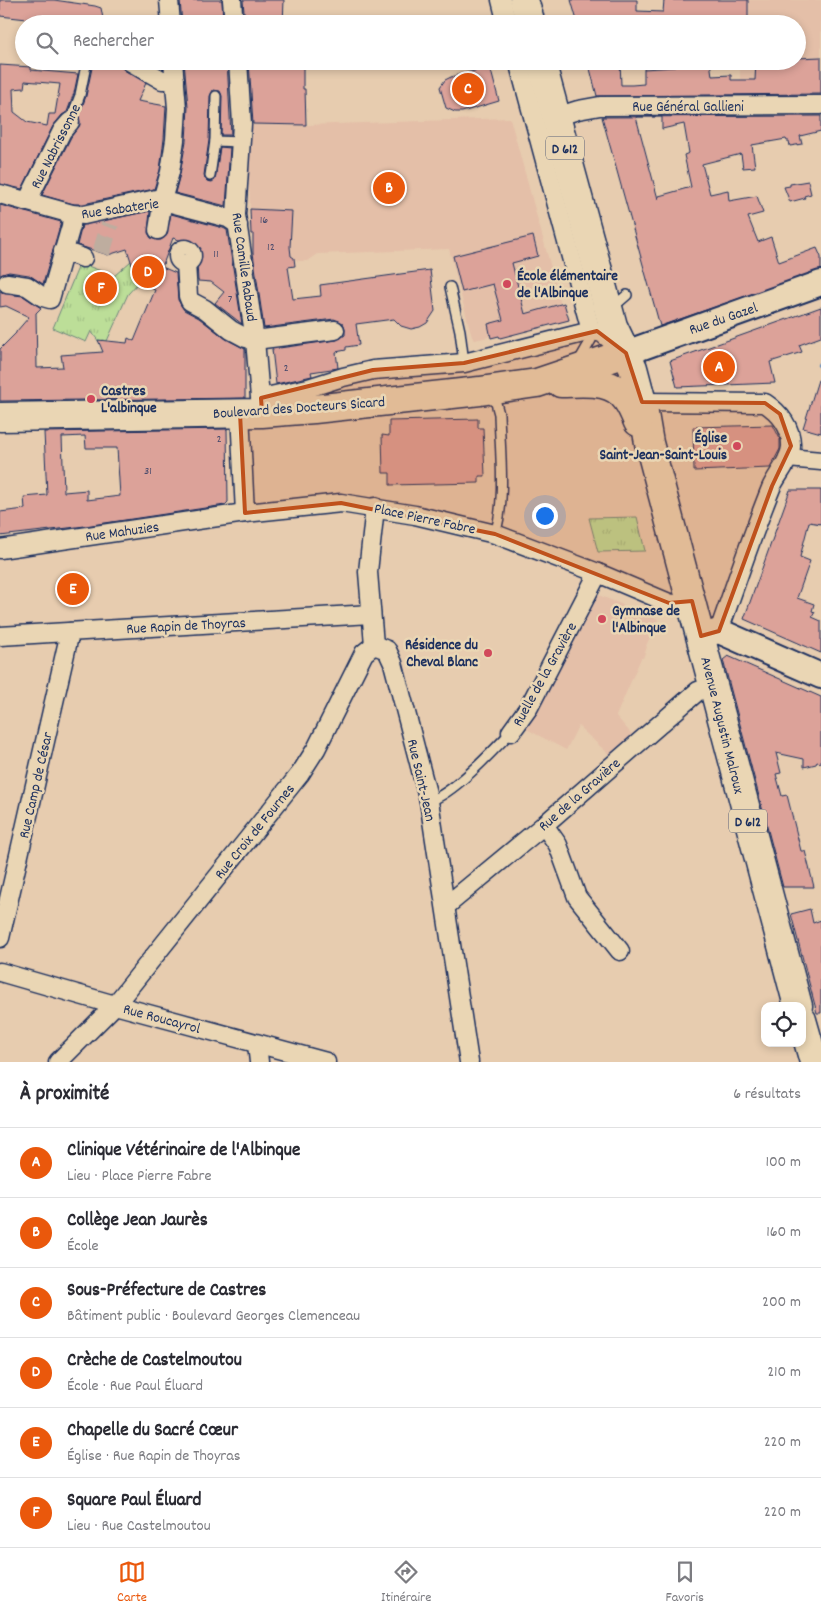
<!DOCTYPE html>
<html lang="fr">
<meta charset="utf-8">
<style>
:root{--surface:#fff;--page:#f2f2f3;--text:#2b2b33;--muted:#7c7c81;--line:#e1e1e2;--accent:#ea580c}
body{margin:0;font-family:Dekko,sans-serif;background:var(--page);color:var(--text)}
.controls{position:absolute;right:15px;bottom:15px;display:grid;overflow:hidden;border-radius:10px;box-shadow:0 2px 8px #0003}
.controls button{width:45px;height:45px;display:grid;place-items:center;padding:0;border:0;border-bottom:1px solid var(--line);background:var(--surface);color:var(--text);font:25px sans-serif}
.you{position:absolute;left:544px;top:515px;width:18px;height:18px;margin:-12px;border:4px solid #fff;border-radius:50%;background:#1a73e8;box-shadow:0 0 0 8px #1a73e833}
.badge{display:grid;place-items:center;width:32px;height:32px;border-radius:50%;background:var(--accent);color:#fff;font-size:16px;font-weight:700}
.pin{position:absolute;translate:-50% -50%;border:2px solid #fff;box-shadow:0 1px 5px #0006}
.list{margin:0;padding:0;list-style:none}
h2{display:flex;justify-content:space-between;align-items:center;height:65px;margin:0;padding:0 20px;font-size:21px}
h2 small{font-size:16px;font-weight:400;color:var(--muted)}
.list li{display:grid;grid-template-columns:32px 1fr auto;gap:15px;align-items:center;box-sizing:border-box;height:70px;padding:0 20px;border-top:1px solid var(--line)}
.list b{display:block;font-size:19px;white-space:nowrap}
.list p{margin:0;font-size:16px;white-space:nowrap;color:var(--muted)}
.list em{font-size:16px;font-style:normal;color:var(--muted)}
.icon{flex:none;width:28px;height:28px;fill:none;stroke:currentColor;stroke-width:2;stroke-linecap:round;stroke-linejoin:round}
.map{position:relative;flex:none;width:821px;height:1062px;overflow:hidden}
.search{position:absolute;background:var(--surface);box-shadow:0 2px 8px #0003;left:15px;right:15px;top:15px;height:55px;display:flex;align-items:center;gap:12px;box-sizing:border-box;padding:0 18px;border-radius:28px;color:var(--muted);font-size:19px}
.sheet{height:485px;background:var(--surface)}
nav{display:flex;justify-content:space-around;align-items:center;box-sizing:border-box;height:70px;border-top:1px solid var(--line);background:var(--surface);font-size:14px;color:var(--muted)}
nav a{display:grid;justify-items:center;gap:2px}
nav .on{color:var(--accent)}
.map>svg:first-child{display:block}
.built{fill:#e4bfa8}
.park{fill:url(#park-tufts);stroke:#6c867b}
.lines{fill:none;stroke-linecap:round;stroke-linejoin:round}
.stream{stroke:#6c90bd;stroke-width:4.5}
.building{fill:#dca299;stroke:#1b2f5e;fill-rule:evenodd}
.street-tunnel{stroke:#bead9f;stroke-width:18;stroke-dasharray:18 9;stroke-linecap:butt}
.lane-casing{stroke:#1b2f5e;stroke-width:12}
.street-casing{stroke:#1b2f5e;stroke-width:21}
.secondary-casing{stroke:#1b2f5e;stroke-width:28}
.primary-casing{stroke:#1b2f5e;stroke-width:31}
.lane{stroke:#ead6b4;stroke-width:9}
.street{stroke:#ead6b4;stroke-width:18}
.secondary{stroke:#ead6b4;stroke-width:24}
.primary{stroke:#ead6b4;stroke-width:28}
.marked{fill:#bf511c;fill-opacity:0.2;stroke:#bf511c;stroke-width:4;stroke-linejoin:round}
.poi-dot{fill:#d1495b;stroke:#ead6b4;stroke-width:2}
.labels{text-anchor:middle;stroke-width:5;stroke-linejoin:round;paint-order:stroke}
.number-label{font-size:12px;fill:#4b4c6d}
.shield{fill:#ead6b4;stroke:#596178;stroke-width:1}
.shield-label{font-size:14px;font-weight:bold;fill:#1b2f5e}
.street-label{font-size:15px;fill:#1b2f5e;stroke:#ead6b4}
.poi-label{font-size:15px;font-weight:bold;fill:#1b2f5e;stroke:#ead6b4;text-anchor:start}
</style>
<div class="map">
<svg width="821" height="1062" viewBox="0 0 821 1062">
<defs>
<pattern id="park-tufts" width="24" height="20" patternUnits="userSpaceOnUse" patternTransform="scale(1.25)"><rect width="24" height="20" fill="#bcde98"/><path d="M3 7l-1-3M5 7V3M7 7l1-3M15 17l-1-3M17 17v-4M19 17l1-3" fill="none" stroke="#a1bf85"/></pattern>
</defs>
<rect width="100%" height="100%" fill="#e7ccaf"/>
<filter id="ink" filterUnits="userSpaceOnUse"><feTurbulence type="fractalNoise" baseFrequency=".02" numOctaves="2"/><feDisplacementMap in="SourceGraphic" scale="10" xChannelSelector="R" yChannelSelector="G"/><feConvolveMatrix kernelMatrix="1 2 1 2 8 2 1 2 1" color-interpolation-filters="sRGB"/></filter>
<g filter="url(#ink)">
<g class="built">
<path d="M672 0H821V96L740 98V61H797V24H578L574 9 671 13Z"/>
<path d="M510 118 565 319 475 340 472 337 449 249 317 254 307 261H298L291 256 290 247 291 211 250 209 247 124 306 125Z"/>
<path d="M591 592 658 619 646 646 647 647 643 658H641L616 716 634 737 611 756 578 726 566 750 519 725Z"/>
</g>
<g class="park">
<path d="M131 261 138 283 128 294 107 341 103 340 99 342 91 331 86 342 53 328 80 263 114 276Z"/>
<path d="M637 517 645 551 598 552 589 518Z"/>
</g>
<g class="lines">
<path class="stream" d="M819 365 821 366"/>
</g>
<g class="building">
<path d="M0 0H54L95 6 101 8 104 24H36V20L0 16Z"/>
<path d="M180 0H222L223 24H182Z"/>
<path d="M243 0H284L283 24H245Z"/>
<path d="M571 0H637V11L663 12 664 0H748V24H578Z"/>
<path d="M821 57V94L597 96 588 61H620L621 85H632L644 84V69L675 67 674 61H710L712 76 731 75V80H755L756 61H797V58Z"/>
<path d="M184 61H227L231 135H221L222 96 220 91 213 90 210 96 209 140 204 175 207 181 212 182 215 180 220 147 230 148 226 206 175 193 180 174 186 141 188 107Z"/>
<path d="M249 61H303V89H305L306 125 253 124Z"/>
<path d="M119 62 124 70 146 83 138 101 166 106 164 139 160 170 154 189 83 204H74L42 195 71 137 80 125 79 116 86 96 92 68 94 64Z"/>
<path d="M0 65 31 67V70L78 74 74 93 67 112 62 115 53 126 22 189 0 184ZM25 81 60 84 55 114H49L47 126 27 122 14 112 13 89 24 88Z"/>
<path d="M490 67 499 101 462 112H455L446 108 440 87 445 80 451 77Z"/>
<path d="M821 116V131L800 136 802 144 790 146 789 141H787L786 139 752 145 755 167 743 168 741 154 702 164 710 194 728 190 729 201 757 196 763 213 748 217 758 242 771 237 779 262 817 248 821 257V270L660 326 602 117ZM636 117H662V129L684 124 689 153 684 155 691 187 659 196 658 199Z"/>
<path d="M808 181 811 194 804 196 805 198 790 202 784 187 790 186V184Z"/>
<path d="M0 205 61 222 43 284 29 275 9 272 0 275Z"/>
<path d="M250 209 292 211 290 247 291 256 294 258 295 266 288 267 293 299 321 296 320 285 430 270 435 311 427 323 420 327 411 329 401 326 394 319 356 324 359 345 346 347V350L336 352 338 368 311 372 312 376 276 384 272 349 337 340 345 335V328L343 323 334 319 264 328 253 253V234H251Z"/>
<path d="M150 211 148 233 151 238 156 240H161L166 236 171 214 223 228 227 230 242 324 215 303 224 292 211 282 198 281 197 262 201 248 173 238 162 267 176 273 178 300 184 310 199 318 226 339 245 349V398L0 401V349L16 333V332L29 317 6 306 0 307V291L5 294 23 296 41 308 36 313 37 368 63 367 61 355 103 352 98 340 127 343 128 338 134 341 155 290 138 283 127 249 108 255 77 245 82 225Z"/>
<path d="M533 236 538 256 512 263 525 314 564 303 569 320 500 338 499 336 491 338 488 324 503 320 493 284 462 292 453 256Z"/>
<path d="M821 307V337L799 345 802 352 770 362 775 383 677 387 670 361Z"/>
<path d="M818 380H821V433L803 428Z"/>
<path d="M478 419V428H483L485 476H479V483L390 485V473H383L382 435 389 436V421Z"/>
<path d="M773 425 780 439V449L770 468 694 471 693 427Z"/>
<path d="M227 429 228 502 225 505 85 526 0 536V512L25 509 24 497 47 495 44 432ZM85 436 86 448H117L120 496 87 500V490L64 492 62 437Z"/>
<path d="M790 490H821V524L809 522 800 557 810 561 797 598 814 604 812 611 815 612 812 617 821 621V653L744 619Z"/>
<path d="M728 656 821 697V763L817 762 816 764 804 767V759L776 753 781 773 776 774 782 796 787 795 801 851H805L814 887H783L723 660Z"/>
<path d="M810 909 813 923 821 920V1013H817L791 914Z"/>
</g>
<g class="lines">
<path class="street-tunnel" d="M101 253 110 224"/>
<defs>
<g id="lane">
<path d="M70 122 80 95 86 65 89 61"/>
<path d="M215 141 241 142"/>
<path d="M210 176 215 141 216 96"/>
<path d="M450 287 460 331 464 363"/>
<path d="M612 308 627 295"/>
<path d="M579 361 591 340V331"/>
<path d="M488 397 496 403 499 414C500 449 506 501 495 534"/>
<path d="M429 801C453 794 493 751 511 732"/>
</g>
<g id="street">
<path d="M169 0 171 24"/>
<path d="M232 0 234 24"/>
<path d="M501 0 507 24"/>
<path d="M129 61 162 80H175"/>
<path d="M238 61 242 124 236 215 255 340 261 409"/>
<path d="M518 61 591 331"/>
<path d="M556 117 578 110 600 106 821 105"/>
<path d="M0 194 72 214 84 215 156 199 228 218 238 225"/>
<path d="M27 202 62 131 70 122"/>
<path d="M158 230 164 193 170 172 175 140 177 108 173 61"/>
<circle cx="185" cy="256" r="7"/>
<path d="M63 251 83 258"/>
<path d="M186 263 188 296 190 301 205 309 231 330 246 338 255 340 335 330"/>
<path d="M7 283 27 286 43 297 50 299 71 226 72 214"/>
<path d="M261 398 308 388 343 377 373 370 464 363 591 331 602 333 619 347"/>
<path d="M642 402 765 403C780 413 792 428 791 447 790 462 777 474 771 488 752 535 736 583 719 631"/>
<path d="M240 413 245 513"/>
<path d="M788 458 821 461"/>
<path d="M0 549 245 513 341 503 415 515 495 534 598 573 669 603 680 605 692 601"/>
<path d="M0 636 371 614"/>
<path d="M374 645 387 650 393 663 429 801 469 1062"/>
<path d="M374 645 368 572 375 507"/>
<path d="M511 732 529 707 598 573"/>
<path d="M544 825 558 845 577 897 620 951"/>
<path d="M446 906 544 825 698 691 713 686"/>
<path d="M0 938 70 632"/>
<path d="M0 972 115 1005 326 1062"/>
<path d="M257 1044 259 1062"/>
<path d="M58 1062 115 1005 300 774 316 749 364 653 374 645"/>
</g>
<g id="secondary">
<path d="M626 353 821 283"/>
<path d="M701 636 719 631 821 676"/>
</g>
<g id="primary">
<path d="M524 0 531 24"/>
<path d="M541 61 613 326 633 368 642 402 649 443 798 1006"/>
<path d="M561 383C585 383 612 378 627 400 632 407 635 415 638 422"/>
<path d="M0 417 262 413 314 409 480 391 537 383 626 353"/>
<path d="M802 1020 814 1062"/>
</g>
</defs>
<use href="#lane" class="lane-casing"/>
<use href="#street" class="street-casing"/>
<use href="#secondary" class="secondary-casing"/>
<use href="#primary" class="primary-casing"/>
<use href="#lane" class="lane"/>
<use href="#street" class="street"/>
<use href="#secondary" class="secondary"/>
<use href="#primary" class="primary"/>
</g>
</g>
<path class="marked" d="M597 331 626 353 642 402 765 403 780 414 791 446 772 486 719 631 701 636 692 601 669 603 495 534 341 503 245 513 240 413H262L261 398 373 370 464 363Z"/>
<g class="poi-dot">
<circle cx="507" cy="284" r="5"/>
<circle cx="91" cy="399" r="5"/>
<circle cx="737" cy="446" r="5"/>
<circle cx="602" cy="619" r="5"/>
<circle cx="488" cy="653" r="5"/>
</g>
<g class="labels">
<g class="number-label">
<text x="264" y="223">16</text>
<text x="271" y="250">12</text>
<text x="216" y="257">11</text>
<text x="230" y="302">7</text>
<text x="286" y="371">2</text>
<text x="219" y="442">2</text>
<text x="148" y="474">31</text>
</g>
<g class="shield">
<rect x="546" y="136.5" width="38" height="23" rx="4"/>
<rect x="729" y="809.5" width="38" height="23" rx="4"/>
</g>
<g class="shield-label">
<text x="565" y="153">D 612</text>
<text x="748" y="826">D 612</text>
</g>
<g class="street-label">
<text x="688" y="111">Rue Général Gallieni</text>
<text transform="translate(55 146) rotate(-63)" y="5">Rue Nabrissonne</text>
<text transform="translate(120 208) rotate(-8)" y="5">Rue Sabaterie</text>
<text transform="translate(245 267) rotate(82)" y="5">Rue Camille Rabaud</text>
<text transform="translate(723 318) rotate(-19)" y="5">Rue du Gazel</text>
<text transform="translate(299 407) rotate(-4)" y="5">Boulevard des Docteurs Sicard</text>
<text transform="translate(425 518) rotate(12)" y="5">Place Pierre Fabre</text>
<text transform="translate(122 531) rotate(-8)" y="5">Rue Mahuzies</text>
<text transform="translate(186 625) rotate(-3)" y="5">Rue Rapin de Thoyras</text>
<text transform="translate(544 674) rotate(-61)" y="5">Ruelle de la Gravière</text>
<text transform="translate(723 725) rotate(76)" y="5">Avenue Augustin Malroux</text>
<text transform="translate(422 780) rotate(77)" y="5">Rue Saint-Jean</text>
<text transform="translate(35 785) rotate(-77)" y="5">Rue Camp de César</text>
<text transform="translate(579 794) rotate(-41)" y="5">Rue de la Gravière</text>
<text transform="translate(254 831) rotate(-51)" y="5">Rue Croix de Fournes</text>
<text transform="translate(162 1018) rotate(15)" y="5">Rue Roucayrol</text>
</g>
<g class="poi-label">
<text x="517" y="280">École élémentaire<tspan x="517" dy="17">de l'Albinque</tspan></text>
<text x="101" y="395">Castres<tspan x="101" dy="17">L'albinque</tspan></text>
<text x="727" y="442" text-anchor="end">Église<tspan x="727" dy="17">Saint-Jean-Saint-Louis</tspan></text>
<text x="612" y="615">Gymnase de<tspan x="612" dy="17">l'Albinque</tspan></text>
<text x="478" y="649" text-anchor="end">Résidence du<tspan x="478" dy="17">Cheval Blanc</tspan></text>
</g>
</g>
</svg>
<div class="controls">
<button><svg class="icon" aria-label="locate" viewBox="0 0 24 24"><circle cx="12" cy="12" r="6"/><path d="M12 2v4M12 18v4M2 12h4M18 12h4"/></svg></button>
</div>
<div class="you"></div>
<div class="pin badge" style="left:719px;top:367px">A</div>
<div class="pin badge" style="left:389px;top:188px">B</div>
<div class="pin badge" style="left:468px;top:89px">C</div>
<div class="pin badge" style="left:148px;top:272px">D</div>
<div class="pin badge" style="left:73px;top:589px">E</div>
<div class="pin badge" style="left:101px;top:288px">F</div>
<div class="search"><svg class="icon" aria-label="search" viewBox="0 0 24 24"><circle cx="10" cy="10" r="6"/><path d="M15 15l6 6"/></svg>Rechercher</div>
</div>
<section class="sheet">
<h2>À proximité<small>6 résultats</small></h2>
<ul class="list">
<li><span class="badge">A</span><div><b>Clinique Vétérinaire de l'Albinque</b><p>Lieu · Place Pierre Fabre</p></div><em>100 m</em></li>
<li><span class="badge">B</span><div><b>Collège Jean Jaurès</b><p>École</p></div><em>160 m</em></li>
<li><span class="badge">C</span><div><b>Sous-Préfecture de Castres</b><p>Bâtiment public · Boulevard Georges Clemenceau</p></div><em>200 m</em></li>
<li><span class="badge">D</span><div><b>Crèche de Castelmoutou</b><p>École · Rue Paul Éluard</p></div><em>210 m</em></li>
<li><span class="badge">E</span><div><b>Chapelle du Sacré Cœur</b><p>Église · Rue Rapin de Thoyras</p></div><em>220 m</em></li>
<li><span class="badge">F</span><div><b>Square Paul Éluard</b><p>Lieu · Rue Castelmoutou</p></div><em>220 m</em></li>
</ul>
</section>
<nav>
<a class="on"><svg class="icon" aria-label="map" viewBox="0 0 24 24"><path d="M3 6l6-2 6 2 6-2v14l-6 2-6-2-6 2zM9 4v14M15 6v14"/></svg>Carte</a>
<a><svg class="icon" aria-label="directions" viewBox="0 0 24 24"><path d="M12 3l9 9-9 9-9-9zM9 14v-3h6M13 9l2 2-2 2"/></svg>Itinéraire</a>
<a><svg class="icon" aria-label="saved" viewBox="0 0 24 24"><path d="M7 4h10v16l-5-4-5 4z"/></svg>Favoris</a>
</nav>
